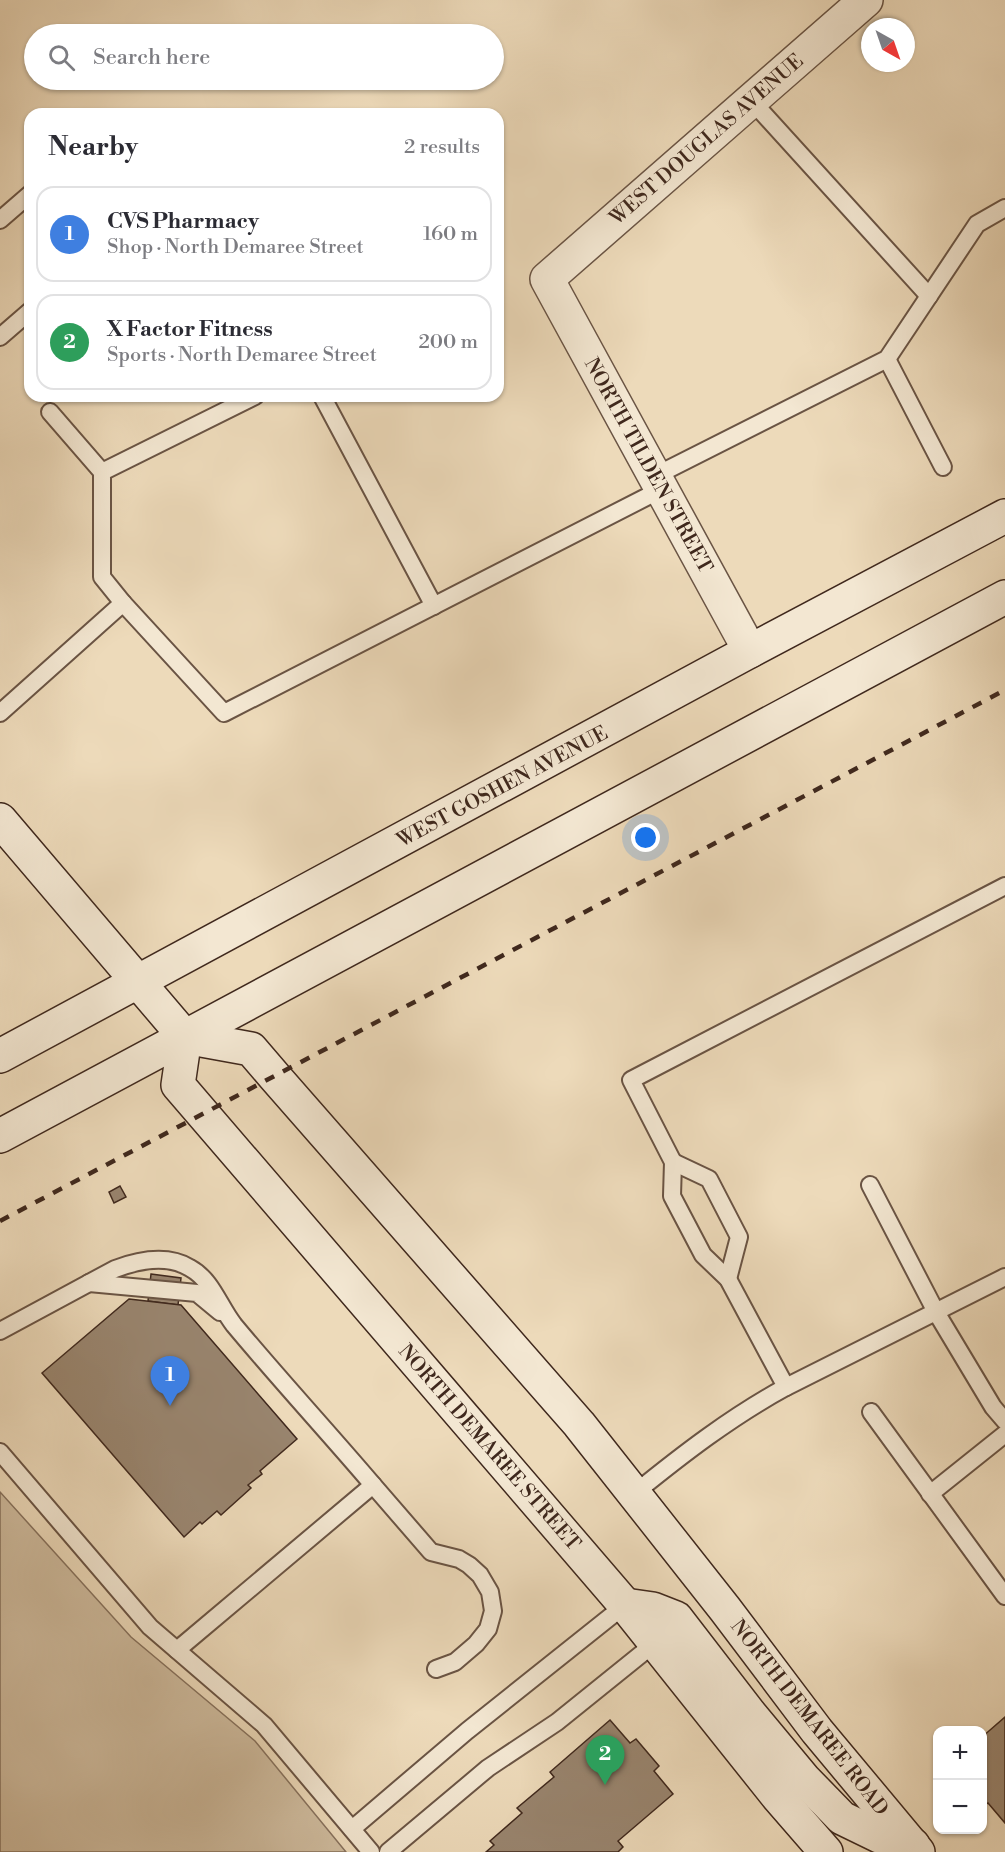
<!DOCTYPE html>
<meta charset="utf-8">
<style>
:root{--surface:#fff;--page:#f2f2f3;--text:#2b2b33;--muted:#7c7c81;--line:#e1e1e2;--accent:#2563eb}
body{margin:0;font-family:"Libre Bodoni",serif;background:var(--page);color:var(--text)}
.controls{position:absolute;right:18px;bottom:18px;display:grid;overflow:hidden;border-radius:12px;box-shadow:0 2px 4px #0004}
.controls button{width:54px;height:54px;display:grid;place-items:center;padding:0;border:0;border-bottom:2px solid var(--line);background:var(--surface);color:var(--text);font:30px sans-serif}
.compass{position:absolute;left:861px;top:18px;width:54px;height:54px;border-radius:50%;background:var(--surface);box-shadow:0 2px 4px #0004;rotate:140deg}
.you{position:absolute;left:646px;top:838px;width:21px;height:21px;margin:-15px;border:4px solid #fff;border-radius:50%;background:#1a73e8;box-shadow:0 0 0 9px #1a73e833}
.badge{display:grid;place-items:center;width:39px;height:39px;border-radius:50%;background:var(--accent);color:#fff;font-size:20px;font-weight:700}
.pin{position:absolute;translate:-50% -50px;filter:drop-shadow(0 2px 3px #0008)}
.pin::after{content:'';position:absolute;top:32px;width:21px;height:18px;background:inherit;clip-path:polygon(0 0,100% 0,50% 100%)}
.list{margin:0;padding:0;list-style:none}
h2{display:flex;justify-content:space-between;align-items:center;height:78px;margin:0;padding:0 24px;font-size:26px}
h2 small{font-size:20px;font-weight:400;color:var(--muted)}
.list li{display:grid;grid-template-columns:39px 1fr auto;gap:18px;align-items:center;box-sizing:border-box;height:96px;margin:0 12px 12px;padding:0 12px;border:2px solid var(--line);border-radius:18px}
.list b{display:block;font-size:22px;white-space:nowrap}
.list p{margin:0;font-size:20px;white-space:nowrap;color:var(--muted)}
.list em{font-size:20px;font-style:normal;color:var(--muted)}
.icon{flex:none;width:33px;height:33px;fill:none;stroke:currentColor;stroke-width:2;stroke-linecap:round;stroke-linejoin:round}
.map{position:relative;flex:none;width:1005px;height:1852px;overflow:hidden}
.search{position:absolute;background:var(--surface);box-shadow:0 2px 4px #0004;left:24px;top:24px;width:480px;height:66px;display:flex;align-items:center;gap:15px;box-sizing:border-box;padding:0 21px;border-radius:33px;color:var(--muted);font-size:22px}
.panel{position:absolute;background:var(--surface);box-shadow:0 2px 4px #0004;left:24px;top:108px;width:480px;height:294px;border-radius:18px}
.map>svg:first-child{display:block}
.green{fill:#cfbc9f;stroke:#87725e;stroke-width:1.5}
.building{fill:#99856f;stroke:#3f281d;stroke-width:1.5}
.lines{fill:none;stroke-linecap:round;stroke-linejoin:round}
.lane-casing{stroke:#6a5444;stroke-width:20}
.street-casing{stroke:#6a5444;stroke-width:36}
.secondary-casing{stroke:#3f281d;stroke-width:36}
.lane{stroke:#f3e7d2;stroke-width:16}
.street{stroke:#f3e7d2;stroke-width:33}
.secondary{stroke:#f3e7d2;stroke-width:33}
.rail{stroke:#3f281d;stroke-width:4.5;stroke-dasharray:10 10;stroke-linecap:butt}
.labels{text-anchor:middle;stroke-width:4.5;stroke-linejoin:round;paint-order:stroke}
.street-label{font-size:20px;fill:#3f281d;stroke:#f3e7d2}
</style>
<div class="map">
<svg width="1005" height="1852" viewBox="0 0 1005 1852">
<rect width="100%" height="100%" fill="#eddaba"/>
<filter id="stains"><feTurbulence type="fractalNoise" baseFrequency=".00333" numOctaves="4"/><feColorMatrix values="0 0 0 0 .2 0 0 0 0 .09 0 0 0 0 .02 0 0 0 .5 -.17"/></filter>
<radialGradient id="worn" r=".72"><stop offset=".6" stop-color="#630" stop-opacity="0"/><stop offset="1" stop-color="#630" stop-opacity=".3"/></radialGradient>
<path class="green" d="M0 1492 131 1637 255 1741 346 1852H0Z"/>
<g class="building">
<path d="M120 1186 126 1197 114 1203 109 1192Z"/>
<path d="M151 1274 181 1278 178 1305 148 1301Z"/>
<path d="M129 1299 181 1305 297 1439 260 1471 262 1474 248 1485 251 1488 221 1515 217 1511 202 1524 200 1522 184 1537 42 1373Z"/>
<path d="M1005 1717V1823L988 1803 982 1807V1737Z"/>
<path d="M610 1720 630 1743 636 1739 659 1766 654 1771 673 1794 618 1841 623 1847 618 1852H486L494 1845 490 1841 522 1813 517 1808 554 1777 550 1772Z"/>
</g>
<g class="lines">
<defs>
<g id="lane">
<path d="M751 100 929 296"/>
<path d="M0 220 30 194"/>
<path d="M0 337 30 311"/>
<path d="M887 359 943 467"/>
<path d="M322 396 434 606"/>
<path d="M50 412 102 472"/>
<path d="M655 476 887 359 977 224 1005 208"/>
<path d="M123 603 102 577V472L255 396"/>
<path d="M0 713 123 603 224 713 662 489"/>
<path d="M673 1162 709 1179 739 1237 728 1279"/>
<path d="M870 1185 936 1312 993 1407 1005 1421"/>
<path d="M89 1283 197 1293 220 1312"/>
<path d="M0 1331 115 1269C139 1260 167 1254 190 1268 212 1280 219 1306 234 1325 279 1379 327 1431 373 1485"/>
<path d="M786 1387 1005 1277"/>
<path d="M871 1412 1005 1596"/>
<path d="M0 1452 150 1627 264 1725 371 1852"/>
<path d="M635 1493C683 1454 731 1417 786 1387L728 1279 703 1255 672 1196 673 1162 631 1080 1005 886"/>
<path d="M930 1494 1005 1434"/>
<path d="M177 1650 373 1485 431 1552 459 1559 469 1565 480 1575 490 1592 493 1611 488 1629 476 1644 455 1662 436 1669"/>
<path d="M352 1829 467 1731 625 1605"/>
<path d="M388 1852 488 1768 557 1722 655 1643"/>
</g>
<path id="street" d="M750 651 547 279 866 0"/>
<g id="secondary">
<path d="M0 820 185 1037 251 1049 275 1077 579 1424 725 1609 817 1731 918 1852"/>
<path d="M185 1037 178 1085 625 1605 779 1798 826 1852"/>
<path d="M0 1056 750 651 1005 516"/>
<path d="M0 1136 1005 597"/>
<path d="M625 1605 653 1609 676 1618 750 1714 804 1779 842 1818 879 1836 913 1845"/>
</g>
</defs>
<use href="#lane" class="lane-casing"/>
<use href="#street" class="street-casing"/>
<use href="#secondary" class="secondary-casing"/>
<use href="#lane" class="lane"/>
<use href="#street" class="street"/>
<use href="#secondary" class="secondary"/>
<path class="rail" d="M0 1221 1005 690"/>
</g>
<g class="labels">
<g class="street-label">
<text transform="translate(706 139) rotate(-41)" y="7">WEST DOUGLAS AVENUE</text>
<text transform="translate(649 465) rotate(61)" y="7">NORTH TILDEN STREET</text>
<text transform="translate(502 786) rotate(-28)" y="7">WEST GOSHEN AVENUE</text>
<text transform="translate(490 1447) rotate(49)" y="7">NORTH DEMAREE STREET</text>
<text transform="translate(810 1717) rotate(52)" y="7">NORTH DEMAREE ROAD</text>
</g>
</g>
<rect width="100%" height="100%" filter="url(#stains)"/>
<rect width="100%" height="100%" fill="url(#worn)"/>
</svg>
<div class="controls">
<button>+</button>
<button>−</button>
</div>
<svg class="compass" viewBox="-18 -18 36 36"><path d="M0-13l5 13h-10z" fill="#e53935"/><path d="M0 13l5-13h-10z" fill="#7c7c81"/></svg>
<div class="you"></div>
<div class="pin badge" style="left:170px;top:1406px;background:#3f7fe0">1</div>
<div class="pin badge" style="left:605px;top:1785px;background:#2e9e5b">2</div>
<div class="search"><svg class="icon" aria-label="search" viewBox="0 0 24 24"><circle cx="10" cy="10" r="6"/><path d="M15 15l6 6"/></svg>Search here</div>
<section class="panel">
<h2>Nearby<small>2 results</small></h2>
<ul class="list">
<li><span class="badge" style="background:#3f7fe0">1</span><div><b>CVS Pharmacy</b><p>Shop · North Demaree Street</p></div><em>160 m</em></li>
<li><span class="badge" style="background:#2e9e5b">2</span><div><b>X Factor Fitness</b><p>Sports · North Demaree Street</p></div><em>200 m</em></li>
</ul>
</section>
</div>
